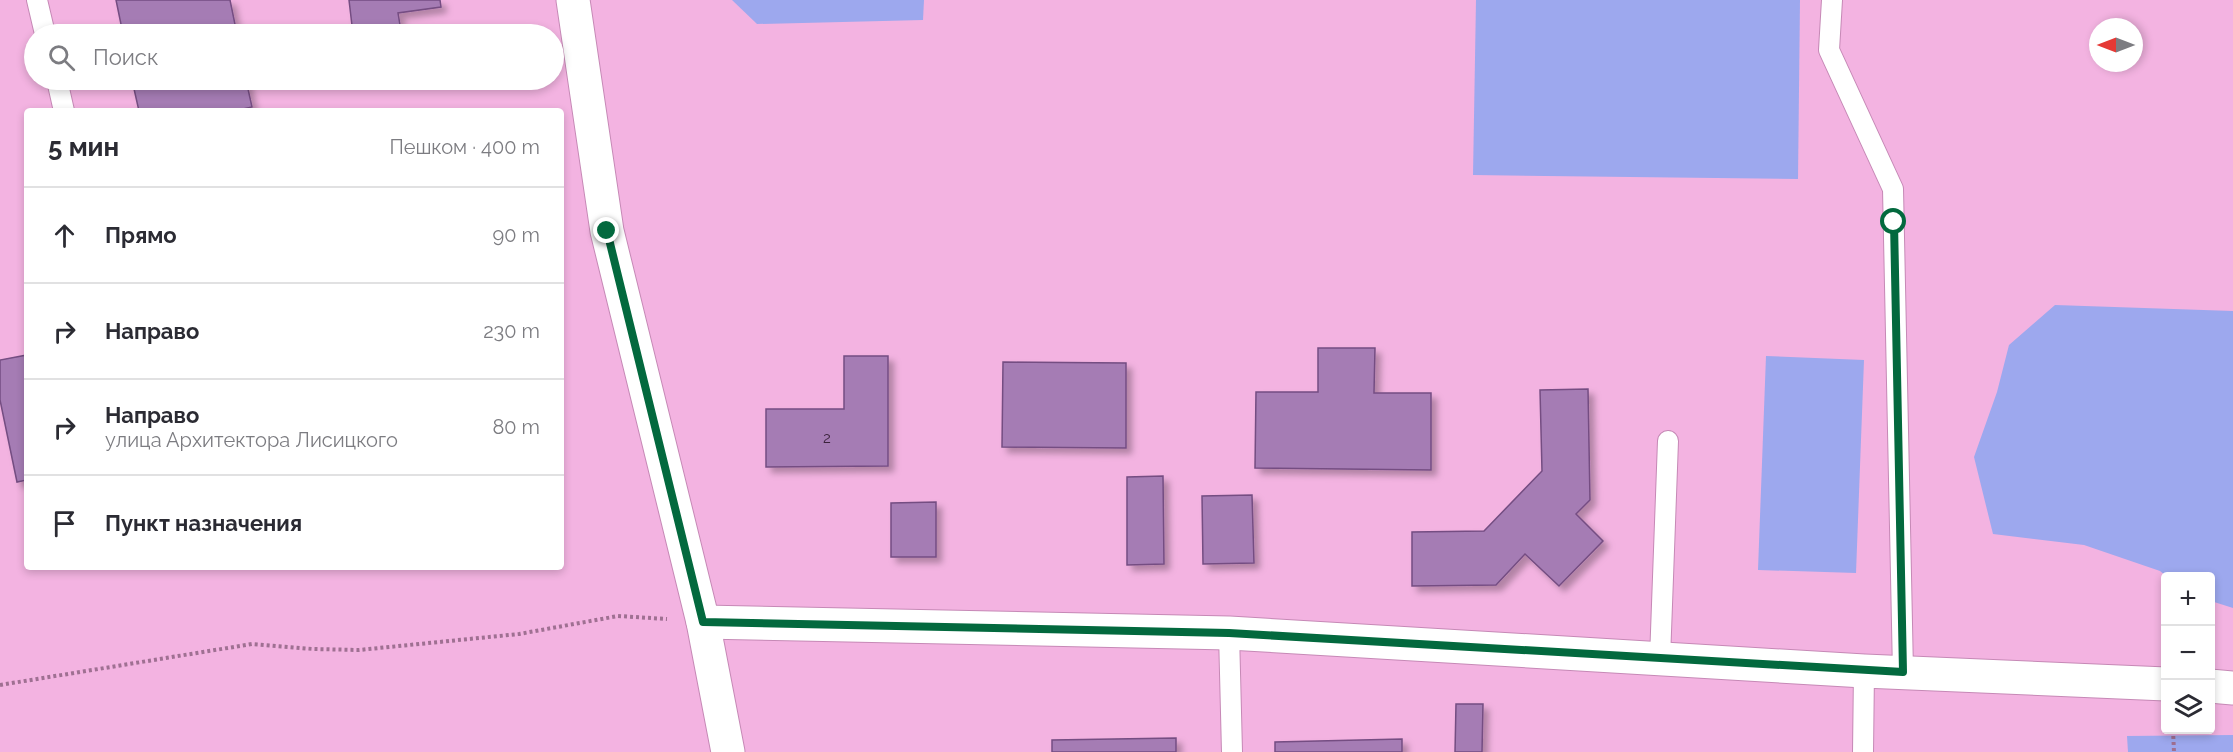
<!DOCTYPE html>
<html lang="ru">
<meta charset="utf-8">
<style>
:root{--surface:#fff;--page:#f2f2f3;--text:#2b2b33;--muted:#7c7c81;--line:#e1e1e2}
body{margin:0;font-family:Raleway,sans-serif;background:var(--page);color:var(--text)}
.controls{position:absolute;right:18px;bottom:18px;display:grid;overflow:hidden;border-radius:6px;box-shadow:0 3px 9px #0003}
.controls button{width:54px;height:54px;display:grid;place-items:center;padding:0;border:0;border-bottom:2px solid var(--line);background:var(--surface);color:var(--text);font:30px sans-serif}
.compass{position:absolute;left:2089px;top:18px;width:54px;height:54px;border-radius:50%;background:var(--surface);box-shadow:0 3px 9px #0003;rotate:270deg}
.stop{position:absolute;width:18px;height:18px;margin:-14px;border:4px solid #03693e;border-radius:50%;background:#fff}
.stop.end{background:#03693e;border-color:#fff;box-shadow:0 2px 6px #0008}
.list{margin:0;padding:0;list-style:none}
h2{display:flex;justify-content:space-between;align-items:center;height:78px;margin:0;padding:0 24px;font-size:26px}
h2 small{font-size:20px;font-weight:400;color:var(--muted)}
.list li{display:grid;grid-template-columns:39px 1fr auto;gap:18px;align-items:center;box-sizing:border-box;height:96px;padding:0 24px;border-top:2px solid var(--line)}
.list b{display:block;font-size:22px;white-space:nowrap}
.list p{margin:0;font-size:20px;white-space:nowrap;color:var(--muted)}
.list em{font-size:20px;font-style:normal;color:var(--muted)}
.icon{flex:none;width:33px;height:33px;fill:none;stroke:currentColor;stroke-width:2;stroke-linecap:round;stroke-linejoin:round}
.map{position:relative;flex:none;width:2233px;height:752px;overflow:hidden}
.search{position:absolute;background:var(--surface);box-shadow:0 3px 9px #0003;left:24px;top:24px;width:540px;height:66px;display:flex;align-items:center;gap:15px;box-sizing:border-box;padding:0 21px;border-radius:33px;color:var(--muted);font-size:22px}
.panel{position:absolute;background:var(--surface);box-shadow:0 3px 9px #0003;left:24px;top:108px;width:540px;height:462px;border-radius:6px}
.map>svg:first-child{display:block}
.green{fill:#9da8ee}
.building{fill:#a57cb4;stroke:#744d82;stroke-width:1.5;filter:url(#shadow)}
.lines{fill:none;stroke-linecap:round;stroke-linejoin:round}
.service-casing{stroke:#c689b6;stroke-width:22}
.minor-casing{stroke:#c689b6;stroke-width:35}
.path{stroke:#9f7092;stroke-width:4;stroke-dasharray:3 3;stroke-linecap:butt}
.service{stroke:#fff;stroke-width:20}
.minor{stroke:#fff;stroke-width:33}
.route{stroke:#03693e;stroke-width:8}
.labels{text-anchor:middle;stroke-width:6;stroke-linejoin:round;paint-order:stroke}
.number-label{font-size:15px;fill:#3a223b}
</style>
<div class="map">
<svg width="2233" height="752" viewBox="0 0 2233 752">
<defs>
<filter id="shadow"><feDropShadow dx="5.5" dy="5.5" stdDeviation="3" flood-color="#0004"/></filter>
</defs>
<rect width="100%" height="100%" fill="#f3b3e1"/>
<g class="green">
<path d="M732 0H924L923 20 757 24Z"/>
<path d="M1476 0H1800L1798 179 1473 175Z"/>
<path d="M2055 305 2233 311V608L2211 601 2210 576H2166L2160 571 2084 545 1993 534 1974 457 1997 392 2009 345Z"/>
<path d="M1766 356 1864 360 1856 573 1758 570Z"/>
<path d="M2233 735V752H2128L2127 736Z"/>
</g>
<g class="building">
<path d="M116 0H230L237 34H123Z"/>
<path d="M349 0H440L441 7 398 13 401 31 374 34H353Z"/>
<path d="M132 80H246L252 107 234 111H139Z"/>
<path d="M1318 348H1375L1374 393H1431V470L1255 468 1256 392H1318Z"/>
<path d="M27 355V480L17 482 0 400V360Z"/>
<path d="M844 356H888V466L766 467V409H844Z"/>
<path d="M1003 362 1126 363V448L1002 447Z"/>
<path d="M1588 389 1590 500 1576 514 1603 541 1559 586 1525 554 1496 585 1412 586V532L1484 531 1542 471 1540 390Z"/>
<path d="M1163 476 1164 564 1127 565V477Z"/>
<path d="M1252 495 1254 563 1203 564 1202 496Z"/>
<path d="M936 502V557H891V503Z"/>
<path d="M1456 704H1483L1482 752H1455Z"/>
<path d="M1176 738V752H1052V740Z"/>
<path d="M1402 739V752H1275V742Z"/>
</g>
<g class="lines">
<defs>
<g id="service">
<path d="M37 0 45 34"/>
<path d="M1832 0 1829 50 1893 189 1903 672"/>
<path d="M57 80 64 111"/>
<path d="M1229 633 1232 752"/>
<path d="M1660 659 1668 441"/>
<path d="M1863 752 1864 671"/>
</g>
<g id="minor">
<path d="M573 0 607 231 703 622 728 752"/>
<path d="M703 622 1229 633 1864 671 2166 684"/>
<path d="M2210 686 2233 688"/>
</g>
</defs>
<use href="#service" class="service-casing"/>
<use href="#minor" class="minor-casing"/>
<g class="path">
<path d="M0 685 252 644 313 649 359 650 519 634 618 616 667 619"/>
<path d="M2173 730 2174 752"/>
</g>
<use href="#service" class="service"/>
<use href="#minor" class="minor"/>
</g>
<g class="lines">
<path class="route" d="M607 231 703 622 1229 633 1903 672 1894 222"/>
</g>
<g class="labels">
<g class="number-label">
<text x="827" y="443">2</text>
</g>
</g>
</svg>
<div class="controls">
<button>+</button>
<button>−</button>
<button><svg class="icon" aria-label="layers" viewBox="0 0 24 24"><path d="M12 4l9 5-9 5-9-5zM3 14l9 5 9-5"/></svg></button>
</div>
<svg class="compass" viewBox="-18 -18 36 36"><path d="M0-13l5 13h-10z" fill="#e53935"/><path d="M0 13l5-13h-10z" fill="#7c7c81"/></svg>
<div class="stop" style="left:1894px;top:222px"></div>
<div class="stop end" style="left:607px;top:231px"></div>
<div class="search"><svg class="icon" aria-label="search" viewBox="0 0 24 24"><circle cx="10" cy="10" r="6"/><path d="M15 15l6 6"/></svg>Поиск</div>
<section class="panel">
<h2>5 мин<small>Пешком · 400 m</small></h2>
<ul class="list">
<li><svg class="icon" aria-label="ahead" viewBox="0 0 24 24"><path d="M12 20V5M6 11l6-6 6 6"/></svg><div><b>Прямо</b></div><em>90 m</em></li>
<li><svg class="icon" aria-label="right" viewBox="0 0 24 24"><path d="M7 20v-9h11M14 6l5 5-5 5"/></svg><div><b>Направо</b></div><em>230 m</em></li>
<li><svg class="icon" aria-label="right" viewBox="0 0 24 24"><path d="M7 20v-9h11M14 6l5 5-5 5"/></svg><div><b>Направо</b><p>улица Архитектора Лисицкого</p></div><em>80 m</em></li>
<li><svg class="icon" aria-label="arrive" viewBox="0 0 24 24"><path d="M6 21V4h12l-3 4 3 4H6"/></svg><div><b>Пункт назначения</b></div></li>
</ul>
</section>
</div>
